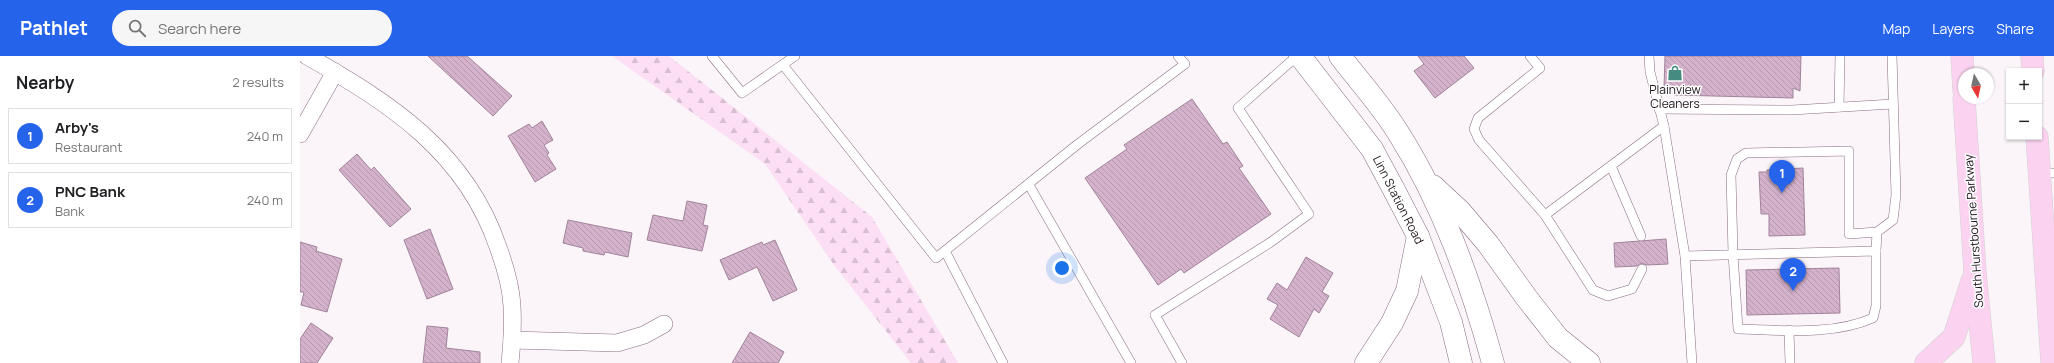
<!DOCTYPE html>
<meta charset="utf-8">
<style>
:root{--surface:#fff;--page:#f6f6f6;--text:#202124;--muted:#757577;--line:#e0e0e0;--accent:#2563eb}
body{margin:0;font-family:Manrope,sans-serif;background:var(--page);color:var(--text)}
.controls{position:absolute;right:12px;top:12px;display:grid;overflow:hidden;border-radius:0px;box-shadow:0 1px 3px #0004}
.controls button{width:36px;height:36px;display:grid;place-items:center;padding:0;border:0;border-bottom:1px solid var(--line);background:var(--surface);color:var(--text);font:20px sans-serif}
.compass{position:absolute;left:1658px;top:12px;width:36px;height:36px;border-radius:50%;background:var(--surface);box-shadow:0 1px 3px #0004;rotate:171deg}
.you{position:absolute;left:762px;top:212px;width:14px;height:14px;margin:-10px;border:3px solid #fff;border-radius:50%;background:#1a73e8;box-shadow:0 0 0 6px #1a73e833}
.badge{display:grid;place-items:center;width:26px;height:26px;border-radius:50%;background:var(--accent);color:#fff;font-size:13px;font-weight:700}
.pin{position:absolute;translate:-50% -33px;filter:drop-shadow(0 1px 2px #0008)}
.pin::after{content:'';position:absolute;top:21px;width:14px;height:12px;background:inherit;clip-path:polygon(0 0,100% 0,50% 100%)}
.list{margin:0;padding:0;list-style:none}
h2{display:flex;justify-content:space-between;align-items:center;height:52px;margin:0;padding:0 16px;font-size:17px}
h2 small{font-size:13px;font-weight:400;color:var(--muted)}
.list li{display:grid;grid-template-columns:26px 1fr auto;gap:12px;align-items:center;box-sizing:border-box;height:56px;margin:0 8px 8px;padding:0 8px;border:1px solid var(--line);border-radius:0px}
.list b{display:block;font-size:15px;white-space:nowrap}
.list p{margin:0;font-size:13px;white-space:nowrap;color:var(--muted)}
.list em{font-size:13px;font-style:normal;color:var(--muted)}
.icon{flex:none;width:22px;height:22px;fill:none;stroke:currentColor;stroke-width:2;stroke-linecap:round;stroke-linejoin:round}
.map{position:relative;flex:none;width:1754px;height:307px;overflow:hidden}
header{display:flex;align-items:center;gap:24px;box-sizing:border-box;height:56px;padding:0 20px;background:var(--accent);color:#fff}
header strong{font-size:19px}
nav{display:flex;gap:22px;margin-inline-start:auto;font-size:14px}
.search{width:280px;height:36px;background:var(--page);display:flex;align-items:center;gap:10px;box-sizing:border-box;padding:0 14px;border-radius:22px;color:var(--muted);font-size:15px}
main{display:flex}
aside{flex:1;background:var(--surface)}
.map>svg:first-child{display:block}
.forest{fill:url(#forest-firs)}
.building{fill:url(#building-back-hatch);stroke:#a08399}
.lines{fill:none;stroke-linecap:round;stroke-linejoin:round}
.service-casing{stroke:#886c81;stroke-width:10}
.minor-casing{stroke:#886c81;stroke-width:18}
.tertiary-casing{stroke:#886c81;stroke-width:23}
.primary-casing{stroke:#d2d0d1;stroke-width:23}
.service{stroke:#fff;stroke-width:9}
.minor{stroke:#fff;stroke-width:17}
.tertiary{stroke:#fff;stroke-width:22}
.primary{stroke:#fbd3f1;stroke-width:22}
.labels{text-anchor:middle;stroke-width:3;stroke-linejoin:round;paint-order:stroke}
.poi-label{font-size:12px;fill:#1e131b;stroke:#fff}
.street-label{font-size:12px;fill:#1e131b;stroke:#fff}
</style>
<header>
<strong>Pathlet</strong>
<div class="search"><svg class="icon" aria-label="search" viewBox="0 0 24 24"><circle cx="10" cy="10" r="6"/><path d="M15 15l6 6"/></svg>Search here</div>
<nav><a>Map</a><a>Layers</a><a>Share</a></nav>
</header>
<main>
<aside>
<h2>Nearby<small>2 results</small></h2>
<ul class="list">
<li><span class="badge">1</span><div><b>Arby's</b><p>Restaurant</p></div><em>240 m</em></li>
<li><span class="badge">2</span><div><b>PNC Bank</b><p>Bank</p></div><em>240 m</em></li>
</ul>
</aside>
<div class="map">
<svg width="1754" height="307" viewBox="0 0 1754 307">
<defs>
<pattern id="forest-firs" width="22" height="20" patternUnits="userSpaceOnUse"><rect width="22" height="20" fill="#fcdff4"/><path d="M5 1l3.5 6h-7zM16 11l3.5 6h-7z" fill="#d8bed1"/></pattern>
<pattern id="building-back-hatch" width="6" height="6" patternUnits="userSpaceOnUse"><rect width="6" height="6" fill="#d5b2cc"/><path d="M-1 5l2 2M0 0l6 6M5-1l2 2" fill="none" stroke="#b698af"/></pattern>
</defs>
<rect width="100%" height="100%" fill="#fbf4f9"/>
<path class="forest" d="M312 0H369L572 161 658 307H611L534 209 465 108Z"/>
<g class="building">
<path d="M128 0H167L212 40 193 60Z"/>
<path d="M1118 0H1164L1174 12 1135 42 1114 15 1124 8Z"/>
<path d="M1365 0H1501L1500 35 1493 32V42L1374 39V30L1364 32Z"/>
<path d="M892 43 923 88 927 86 943 110 939 112 971 158 884 217 881 213 858 229 785 122 827 93 824 89Z"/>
<path d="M242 65 253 84 244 89 249 97 247 99 256 113 235 126 208 80 229 68 232 72Z"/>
<path d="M57 98 71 114 74 111 111 153 90 171 39 114Z"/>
<path d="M1503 112 1505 179 1469 180V158H1461L1459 116H1467V114Z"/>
<path d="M387 145 407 149 403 169 408 170 402 195 347 184 353 159 383 165Z"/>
<path d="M268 164 332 177 328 201 305 196 304 199 283 195V192L263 187Z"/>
<path d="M130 173 153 233 127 243 104 184Z"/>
<path d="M1366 183 1368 208 1347 209 1341 207 1337 210 1315 211 1314 187Z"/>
<path d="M475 184 497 234 473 245 457 211 429 224 420 204 462 186 463 189Z"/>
<path d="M0 186 17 191 16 195 42 203 27 256 1 249 4 236H0Z"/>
<path d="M1006 201 1033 217 1022 236 1029 240 1019 257 1014 253 999 281 970 263 978 249 967 243 977 227 987 234Z"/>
<path d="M1539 212 1540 257 1447 259 1446 214Z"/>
<path d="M11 267 33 282 17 307H0V283Z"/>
<path d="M127 270 148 272 146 292 180 296V307H123Z"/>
<path d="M450 276 484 296 478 307H432Z"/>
</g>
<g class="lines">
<defs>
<g id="service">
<path d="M412 0 442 37 495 0"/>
<path d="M1230 0 1240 12 1178 62 1174 73 1179 84 1245 159 1364 70 1350 16 1349 0"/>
<path d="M483 9 636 202 778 88 885 8 878 0"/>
<path d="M1539 51 1540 0"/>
<path d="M1359 53 1492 54 1593 48"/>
<path d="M1364 70 1385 200 1392 307"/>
<path d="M1311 110 1341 180"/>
<path d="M1740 117H1754"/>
<path d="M729 129 831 307"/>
<path d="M1245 159 1293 234 1308 240 1332 233 1342 213"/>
<path d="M645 195 703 307"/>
<path d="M1576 195 1577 176"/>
<path d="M1385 200 1576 195V250L1573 262C1532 280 1482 274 1438 273L1433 198 1431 119 1437 103 1446 97 1549 95V178L1577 176 1593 164 1596 139 1592 0"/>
<path d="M1489 274 1490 307"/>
<path d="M882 307 855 259 971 186 1009 158 938 52 997 0"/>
</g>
<g id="minor">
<path d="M7 0C90 47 166 96 198 191 205 210 211 229 212 250 213 269 212 288 210 307"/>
<path d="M0 78 35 16"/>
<path d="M212 284 317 287 344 279 364 268"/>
</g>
<g id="tertiary">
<path d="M1000 0 1072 93 1093 132 1118 180 1151 266 1161 307"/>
<path d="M1040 0C1059 25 1082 50 1099 78 1143 148 1171 227 1193 307"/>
<path d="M1133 130 1160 155 1188 188 1226 241 1258 282 1289 307"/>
<path d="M1066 307 1092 267 1107 235 1118 180"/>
</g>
<g id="primary">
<path d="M1662 0 1664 35"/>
<path d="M1732 0 1733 15"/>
<path d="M1664 42 1675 216 1684 307"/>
<path d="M1737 81 1752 307"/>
<path d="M1626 307 1654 281 1672 225"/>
</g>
</defs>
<use href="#service" class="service-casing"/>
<use href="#minor" class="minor-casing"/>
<use href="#tertiary" class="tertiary-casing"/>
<use href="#primary" class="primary-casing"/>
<use href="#service" class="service"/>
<use href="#minor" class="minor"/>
<use href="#tertiary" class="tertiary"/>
<use href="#primary" class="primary"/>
</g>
<defs>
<symbol id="shop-bare" viewBox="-9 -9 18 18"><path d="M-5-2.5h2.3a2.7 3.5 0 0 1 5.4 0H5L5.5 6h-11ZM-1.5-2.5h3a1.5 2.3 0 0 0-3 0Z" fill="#458b82" stroke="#fff" stroke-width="2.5" paint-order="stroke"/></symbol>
</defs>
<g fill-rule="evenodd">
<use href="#shop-bare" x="1364" y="6" width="22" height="22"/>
</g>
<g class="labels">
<g class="poi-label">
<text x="1375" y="38">Plainview<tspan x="1375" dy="14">Cleaners</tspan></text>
</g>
<g class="street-label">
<text transform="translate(1098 144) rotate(63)" y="4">Linn Station Road</text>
<text transform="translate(1674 175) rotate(-94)" y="4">South Hurstbourne Parkway</text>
</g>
</g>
</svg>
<div class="controls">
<button>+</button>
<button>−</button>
</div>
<svg class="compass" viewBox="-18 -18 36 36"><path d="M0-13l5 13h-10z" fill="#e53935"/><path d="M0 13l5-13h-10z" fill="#757577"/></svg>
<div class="you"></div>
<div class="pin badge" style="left:1482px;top:137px">1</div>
<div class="pin badge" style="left:1493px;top:235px">2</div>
</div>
</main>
